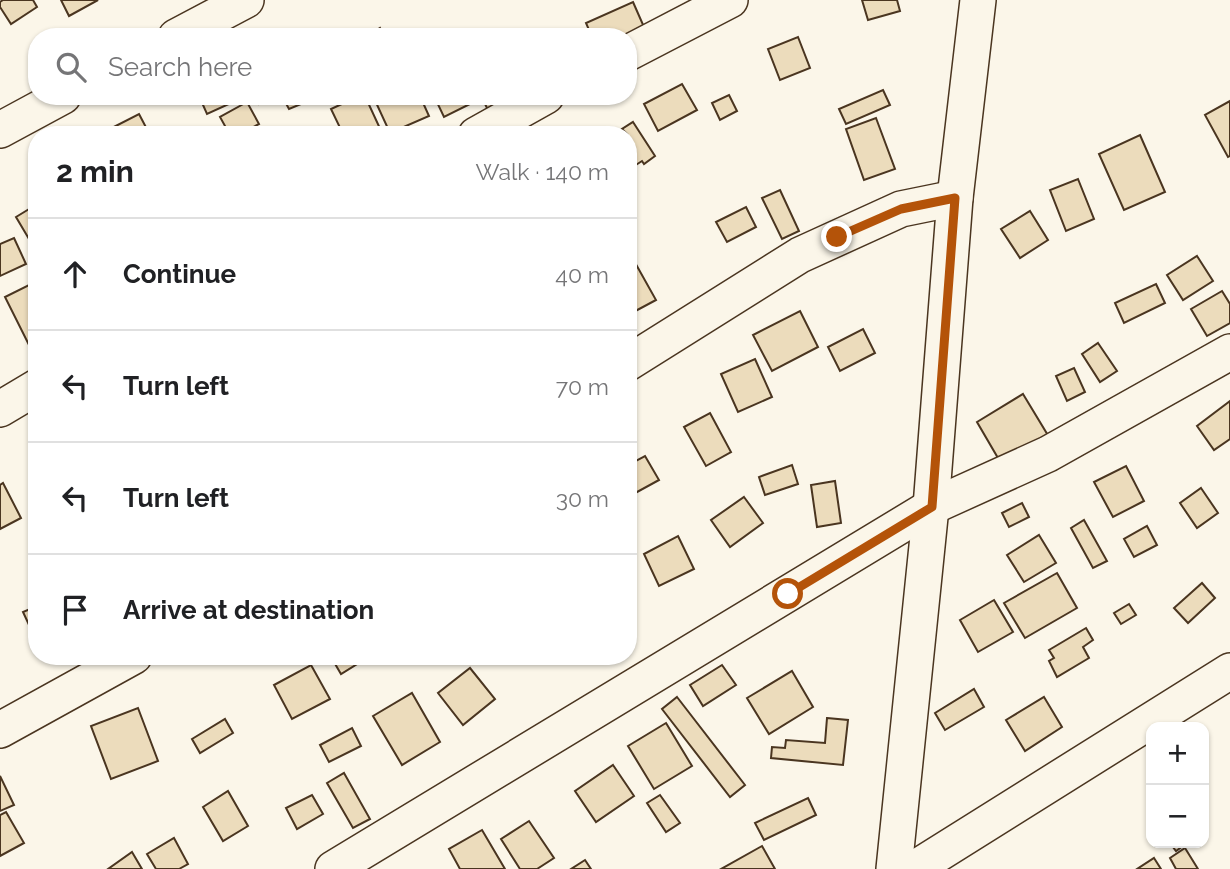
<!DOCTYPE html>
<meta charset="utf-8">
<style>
:root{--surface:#fff;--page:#f2f2f2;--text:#202124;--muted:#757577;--line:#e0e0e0}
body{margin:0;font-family:Raleway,sans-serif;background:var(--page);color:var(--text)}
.controls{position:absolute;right:21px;bottom:21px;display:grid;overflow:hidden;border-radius:14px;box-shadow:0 2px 5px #0004}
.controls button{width:63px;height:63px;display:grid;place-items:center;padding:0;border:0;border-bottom:2px solid var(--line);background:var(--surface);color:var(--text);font:35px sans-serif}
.stop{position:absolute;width:21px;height:21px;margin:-16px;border:5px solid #b45309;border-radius:50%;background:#fff}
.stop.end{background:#b45309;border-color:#fff;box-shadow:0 2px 7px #0008}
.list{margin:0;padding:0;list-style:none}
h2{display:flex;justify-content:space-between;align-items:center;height:91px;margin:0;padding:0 28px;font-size:30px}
h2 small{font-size:23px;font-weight:400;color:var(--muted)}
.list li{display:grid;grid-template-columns:46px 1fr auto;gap:21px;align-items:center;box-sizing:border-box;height:112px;padding:0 28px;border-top:2px solid var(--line)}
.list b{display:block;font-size:26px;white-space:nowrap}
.list em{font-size:23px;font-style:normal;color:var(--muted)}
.icon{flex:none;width:38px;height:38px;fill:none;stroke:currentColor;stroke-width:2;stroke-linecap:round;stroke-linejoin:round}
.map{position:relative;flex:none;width:1230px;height:869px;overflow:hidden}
.search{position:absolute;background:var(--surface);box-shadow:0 2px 5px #0004;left:28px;top:28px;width:609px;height:77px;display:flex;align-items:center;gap:18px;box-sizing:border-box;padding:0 24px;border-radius:28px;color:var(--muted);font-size:26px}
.panel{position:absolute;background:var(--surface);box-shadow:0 2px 5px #0004;left:28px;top:126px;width:609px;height:539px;border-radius:28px}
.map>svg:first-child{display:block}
.building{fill:#ecdcbc;stroke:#4a3520;stroke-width:2}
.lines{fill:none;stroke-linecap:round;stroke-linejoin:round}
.minor-casing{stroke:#4a3520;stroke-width:38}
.minor{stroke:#fbf6e9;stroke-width:35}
.route{stroke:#b45309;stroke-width:9}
</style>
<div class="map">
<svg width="1230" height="869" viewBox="0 0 1230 869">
<rect width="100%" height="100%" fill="#fbf6e9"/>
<g class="building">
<path d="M3 0H33L37 7 11 24 0 7V2Z"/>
<path d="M61 0H98L69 16Z"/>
<path d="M862 0H897L900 11 868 20Z"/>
<path d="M633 2 644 27 622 37H592L586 23Z"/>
<path d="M380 28 385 37H366Z"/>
<path d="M798 37 810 68 780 80 768 49Z"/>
<path d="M682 84 697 110 658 131 644 104Z"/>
<path d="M883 90 890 105 846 124 839 109Z"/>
<path d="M729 95 737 111 720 120 712 103Z"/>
<path d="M199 96H241L242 98 207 114Z"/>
<path d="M255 96H276L259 104Z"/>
<path d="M282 96H303L306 102 289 109Z"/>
<path d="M359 96H365L383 135H357L354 129 343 134 331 109Z"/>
<path d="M373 96H420L429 116 390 133Z"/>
<path d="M434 96H476L478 100 444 117Z"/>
<path d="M481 96H507L512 106 491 116Z"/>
<path d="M1230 101V156L1228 157 1205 115Z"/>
<path d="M247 102 259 124 238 135H230L220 117Z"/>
<path d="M139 114 150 135H106L104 132Z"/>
<path d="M876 118 895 169 864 180 846 129Z"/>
<path d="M633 122 655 156 644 164 642 161 628 170V135L622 129Z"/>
<path d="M173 129 175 135H159V133Z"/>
<path d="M1140 135 1165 192 1124 210 1099 154Z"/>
<path d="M1078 179 1094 219 1066 231 1050 190Z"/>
<path d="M780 190 799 231 782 239 762 198Z"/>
<path d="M37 196V235L29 239 16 217 34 206 30 200Z"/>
<path d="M746 207 756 227 727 242 716 222Z"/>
<path d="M1030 211 1048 240 1020 258 1001 229Z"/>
<path d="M14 238 26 264 0 276V244Z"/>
<path d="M1197 256 1213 281 1183 300 1167 275Z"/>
<path d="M633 259 656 300 628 315V261Z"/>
<path d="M33 283 37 291V349L32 351 5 297Z"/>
<path d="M1156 284 1165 303 1124 323 1115 303Z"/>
<path d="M1222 291 1230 304V323L1207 336 1191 309Z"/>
<path d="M800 311 818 347 772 371 753 335Z"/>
<path d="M863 329 875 353 840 371 828 347Z"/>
<path d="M1098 343 1117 371 1100 382 1082 354Z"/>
<path d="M755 359 772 397 738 412 721 374Z"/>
<path d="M1074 368 1085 392 1067 401 1056 376Z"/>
<path d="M1023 394 1052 442 1005 470 977 422Z"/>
<path d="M1230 401V439L1214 450 1197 426Z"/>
<path d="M710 413 731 452 706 466 684 427Z"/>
<path d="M645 456 659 480 628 497V465Z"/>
<path d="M792 465 798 484 765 495 759 477Z"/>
<path d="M1126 466 1144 501 1113 517 1094 482Z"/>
<path d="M835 481 841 523 817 527 811 485Z"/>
<path d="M3 483 21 518 0 529V485Z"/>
<path d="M1201 488 1218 513 1197 528 1180 503Z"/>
<path d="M744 497 763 523 730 547 711 520Z"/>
<path d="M1022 503 1029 517 1009 527 1002 513Z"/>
<path d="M1084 520 1107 561 1093 568 1071 528Z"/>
<path d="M1147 526 1157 545 1134 557 1124 539Z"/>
<path d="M1039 535 1056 563 1024 582 1007 555Z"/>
<path d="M678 536 694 569 659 586 644 554Z"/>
<path d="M1057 573 1077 608 1025 638 1004 603Z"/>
<path d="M1202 583 1215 598 1188 623 1174 608Z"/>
<path d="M994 600 1013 632 978 652 960 620Z"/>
<path d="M1129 604 1136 615 1121 624 1114 613Z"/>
<path d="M37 606V642L23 612Z"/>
<path d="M1086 628 1093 640 1083 647 1089 658 1057 677 1049 661 1054 658 1049 650Z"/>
<path d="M332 656H370L341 674 331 657Z"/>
<path d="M311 665 330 699 292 719 274 685Z"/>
<path d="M722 665 736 685 703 706 690 685Z"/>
<path d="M470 668 495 699 463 725 438 693Z"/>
<path d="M792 671 813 707 769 734 747 698Z"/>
<path d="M974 689 984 707 945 730 935 713Z"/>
<path d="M412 693 440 742 402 765 373 716Z"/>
<path d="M677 697 745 785 730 797 662 709Z"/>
<path d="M1044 697 1062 727 1025 751 1006 720Z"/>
<path d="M138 708 158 761 111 779 91 726Z"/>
<path d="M827 718 848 720 843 765 771 758 772 747 785 748 786 740 825 743Z"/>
<path d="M225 719 233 733 200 753 192 739Z"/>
<path d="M666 723 692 766 654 789 628 746Z"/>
<path d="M352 728 361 746 329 762 320 745Z"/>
<path d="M613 765 634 796 596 822 575 791Z"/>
<path d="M344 773 370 819 353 828 327 783Z"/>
<path d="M0 776 14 805 0 811Z"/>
<path d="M228 791 248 826 223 841 203 807Z"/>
<path d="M312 795 323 814 297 829 286 808Z"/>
<path d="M660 795 680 823 666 832 647 803Z"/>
<path d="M808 798 816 815 764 840 755 823Z"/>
<path d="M6 812 24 843 0 856V815Z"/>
<path d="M529 821 554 858 537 869H520L501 839Z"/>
<path d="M482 830 505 869H460L449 849Z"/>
<path d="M174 838 188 864 179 869H156L147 854Z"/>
<path d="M1170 843H1187L1176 851Z"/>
<path d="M762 846 775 869H721Z"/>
<path d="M1185 848 1198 869H1176L1170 858Z"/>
<path d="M132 852 142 869H108Z"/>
<path d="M1154 858 1161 869H1137Z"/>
<path d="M585 860 591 869H571Z"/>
</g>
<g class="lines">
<defs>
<g id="minor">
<path d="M176 37 246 0"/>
<path d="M628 53 730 0"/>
<path d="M0 130 63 96"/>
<path d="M476 135 546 96"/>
<path d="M628 363 800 255 901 209 955 198"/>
<path d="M0 409 37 387"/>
<path d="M0 730 134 656"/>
<path d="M333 869 931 507 1048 454 1230 352"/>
<path d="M894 869 931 507 955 198 978 0"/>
<path d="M914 869 1230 671"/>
</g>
</defs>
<use href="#minor" class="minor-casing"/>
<use href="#minor" class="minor"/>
</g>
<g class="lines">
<path class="route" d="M788 594 932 507 955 198 901 209 837 237"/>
</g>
</svg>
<div class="controls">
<button>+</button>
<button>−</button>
</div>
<div class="stop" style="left:788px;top:594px"></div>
<div class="stop end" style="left:837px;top:237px"></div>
<div class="search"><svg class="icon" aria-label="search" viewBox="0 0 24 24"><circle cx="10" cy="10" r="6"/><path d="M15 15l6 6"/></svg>Search here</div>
<section class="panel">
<h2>2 min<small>Walk · 140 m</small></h2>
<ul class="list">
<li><svg class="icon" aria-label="ahead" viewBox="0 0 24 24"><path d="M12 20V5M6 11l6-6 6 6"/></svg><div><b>Continue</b></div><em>40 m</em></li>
<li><svg class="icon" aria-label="left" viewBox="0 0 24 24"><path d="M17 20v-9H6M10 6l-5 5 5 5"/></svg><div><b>Turn left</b></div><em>70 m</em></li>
<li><svg class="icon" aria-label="left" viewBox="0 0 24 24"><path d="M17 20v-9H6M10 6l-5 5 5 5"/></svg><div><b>Turn left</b></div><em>30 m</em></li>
<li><svg class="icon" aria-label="arrive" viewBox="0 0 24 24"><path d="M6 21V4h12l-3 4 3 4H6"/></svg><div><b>Arrive at destination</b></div></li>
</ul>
</section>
</div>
